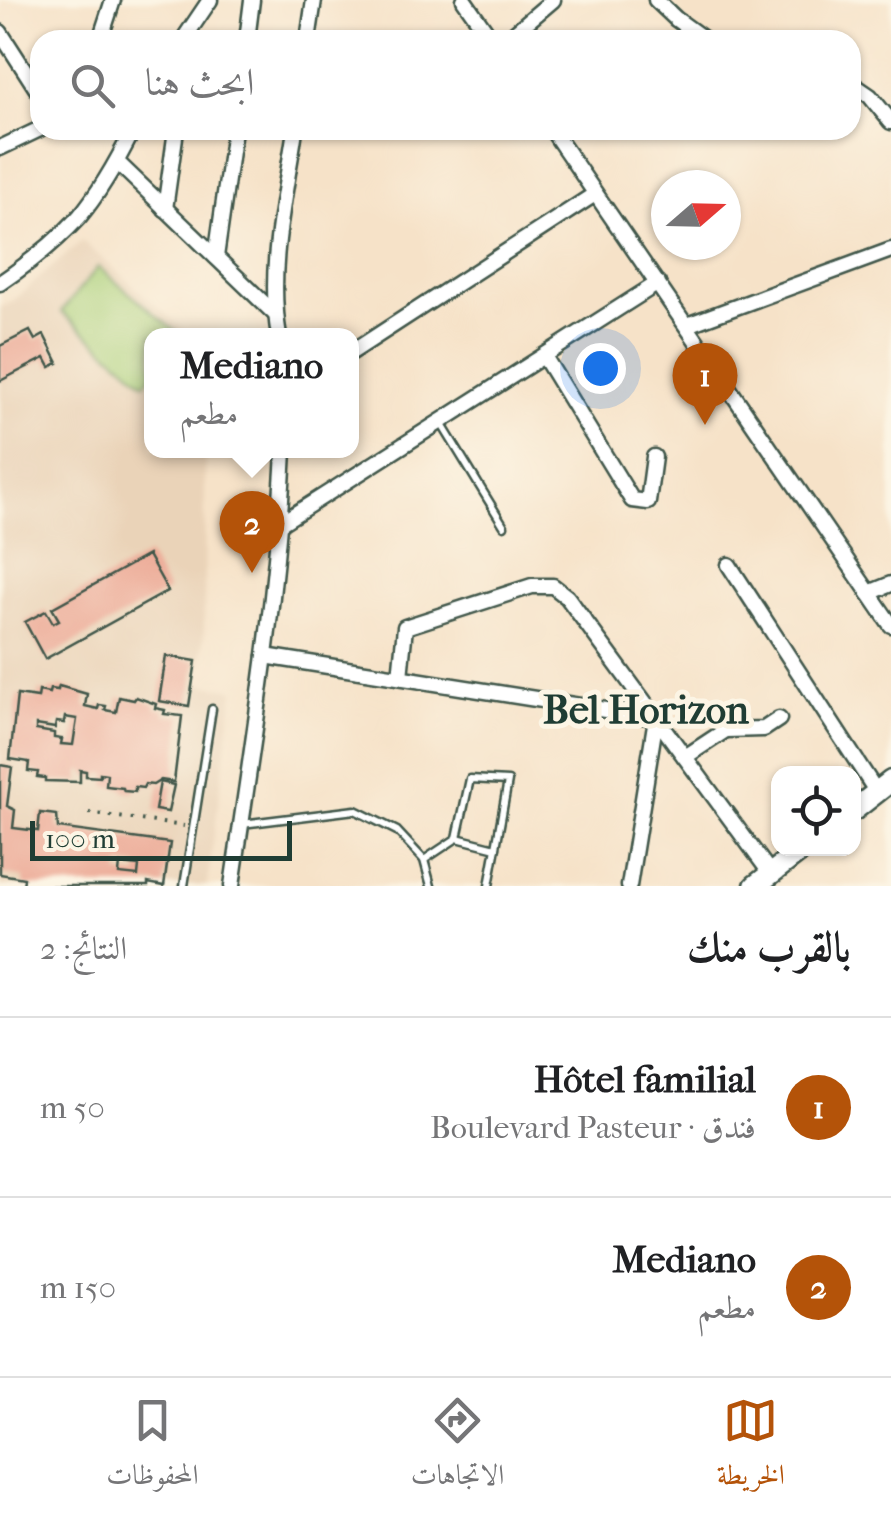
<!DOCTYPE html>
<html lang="ar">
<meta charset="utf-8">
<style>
:root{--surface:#fff;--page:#f2f2f2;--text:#202124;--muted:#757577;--line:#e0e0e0;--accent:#b45309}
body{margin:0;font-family:"IM FELL French Canon",Amiri,serif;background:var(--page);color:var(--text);direction:rtl}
.controls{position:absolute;right:30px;bottom:30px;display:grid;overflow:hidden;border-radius:20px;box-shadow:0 2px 8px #0004}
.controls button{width:90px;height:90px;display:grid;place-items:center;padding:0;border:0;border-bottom:2px solid var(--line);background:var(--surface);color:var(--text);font:50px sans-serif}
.compass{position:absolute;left:651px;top:170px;width:90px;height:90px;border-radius:50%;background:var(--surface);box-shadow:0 2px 8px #0004;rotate:70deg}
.scale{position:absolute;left:30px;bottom:25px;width:262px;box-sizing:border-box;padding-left:10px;border:5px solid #1f3d34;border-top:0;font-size:28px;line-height:35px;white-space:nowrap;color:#1f3d34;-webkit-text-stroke:8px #fcf5e5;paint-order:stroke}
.you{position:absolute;left:600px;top:368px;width:35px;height:35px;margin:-25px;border:8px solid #fff;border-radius:50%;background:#1a73e8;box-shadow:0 0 0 15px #1a73e833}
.badge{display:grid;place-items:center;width:65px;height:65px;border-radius:50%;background:var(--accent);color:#fff;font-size:32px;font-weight:700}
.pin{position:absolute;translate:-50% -82px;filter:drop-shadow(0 2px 5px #0008)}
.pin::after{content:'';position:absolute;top:52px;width:35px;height:30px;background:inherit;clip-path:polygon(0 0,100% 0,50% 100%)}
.popup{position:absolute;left:144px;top:328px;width:215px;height:130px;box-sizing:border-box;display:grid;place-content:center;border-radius:20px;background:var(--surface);filter:drop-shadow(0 2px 8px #0005);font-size:32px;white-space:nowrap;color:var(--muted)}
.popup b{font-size:38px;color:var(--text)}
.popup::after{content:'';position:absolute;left:50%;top:100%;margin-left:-20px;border:20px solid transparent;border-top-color:var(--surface)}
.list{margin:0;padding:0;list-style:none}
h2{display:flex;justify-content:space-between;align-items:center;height:130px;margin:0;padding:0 40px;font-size:42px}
h2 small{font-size:32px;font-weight:400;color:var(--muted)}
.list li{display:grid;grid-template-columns:65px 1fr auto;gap:30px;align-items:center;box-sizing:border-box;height:180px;padding:0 40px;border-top:2px solid var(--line)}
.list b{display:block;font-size:38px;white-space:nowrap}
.list p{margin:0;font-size:32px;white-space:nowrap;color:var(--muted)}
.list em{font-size:32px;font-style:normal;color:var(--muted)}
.icon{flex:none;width:55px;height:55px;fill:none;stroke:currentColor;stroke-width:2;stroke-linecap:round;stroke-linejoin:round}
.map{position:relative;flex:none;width:891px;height:886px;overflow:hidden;direction:ltr}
.search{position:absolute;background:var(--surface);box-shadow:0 2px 8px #0004;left:30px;right:30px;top:30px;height:110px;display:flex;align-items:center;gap:25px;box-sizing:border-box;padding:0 35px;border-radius:30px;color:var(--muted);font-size:38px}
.sheet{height:490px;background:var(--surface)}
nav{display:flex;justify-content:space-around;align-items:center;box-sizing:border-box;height:140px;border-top:2px solid var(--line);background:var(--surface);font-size:28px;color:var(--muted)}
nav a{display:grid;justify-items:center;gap:5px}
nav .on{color:var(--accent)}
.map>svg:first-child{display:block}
.built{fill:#ead3b8}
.green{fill:#abd07a;stroke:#658657;stroke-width:2.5}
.building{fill:#eca995;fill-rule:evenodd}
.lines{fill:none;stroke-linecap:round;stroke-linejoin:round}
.service-casing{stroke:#3f564a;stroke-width:11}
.minor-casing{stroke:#3f564a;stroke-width:19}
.secondary-casing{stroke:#3f564a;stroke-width:25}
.path{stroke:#3f564a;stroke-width:4;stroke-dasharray:2.5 8;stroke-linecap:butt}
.service{stroke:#fff;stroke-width:6}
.minor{stroke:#fff;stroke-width:14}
.secondary{stroke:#fff;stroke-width:20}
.labels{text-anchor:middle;stroke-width:10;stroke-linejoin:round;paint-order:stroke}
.neighbourhood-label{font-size:40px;font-weight:bold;fill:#1f3d34;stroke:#fcf5e5}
</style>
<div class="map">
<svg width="891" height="886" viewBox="0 0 891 886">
<rect width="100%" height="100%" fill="#fcf5e5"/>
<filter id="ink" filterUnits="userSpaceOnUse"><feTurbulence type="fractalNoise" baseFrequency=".01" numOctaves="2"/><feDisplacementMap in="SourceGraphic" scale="20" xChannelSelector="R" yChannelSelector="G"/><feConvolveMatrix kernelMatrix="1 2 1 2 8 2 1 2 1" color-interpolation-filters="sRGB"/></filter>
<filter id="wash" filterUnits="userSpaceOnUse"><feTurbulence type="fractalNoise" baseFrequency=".0048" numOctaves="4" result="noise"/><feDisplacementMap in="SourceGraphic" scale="40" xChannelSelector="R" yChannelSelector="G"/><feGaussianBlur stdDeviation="2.25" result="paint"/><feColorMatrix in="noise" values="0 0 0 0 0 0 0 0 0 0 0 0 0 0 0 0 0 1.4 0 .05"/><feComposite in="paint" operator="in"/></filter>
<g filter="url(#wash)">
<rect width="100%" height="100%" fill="#f6e2c8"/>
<path class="built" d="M82 241 190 335 152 336V450L205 451 204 634 198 684 234 690 207 886H0V308L13 301Z"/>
<path class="green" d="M98 267 180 335 152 336V375L145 383 61 312Z"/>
<g id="blocks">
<g class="building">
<path d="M30 331 35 340 44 335 58 363 50 367 45 358 0 381V346Z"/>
<path d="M148 555 168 591 45 659 25 622 46 611 53 623 59 620 52 608Z"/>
<path d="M166 656 196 661 189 706 159 701Z"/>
<path d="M59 686 87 694 85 706 98 709 99 705 106 706 105 710 116 712 119 697 134 700 136 697 156 704 155 708 165 710 164 714 182 716 174 782 161 780 153 785 145 784 143 788 135 787V792L124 791 123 788 106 786 107 774 100 773V777L86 776V771L80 770V782L45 781V778L37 777 38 772 28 771 29 762 10 759 17 695 38 698 39 691 49 693 50 689 58 690ZM65 717 77 719 73 745 61 744 62 739 54 738V733L36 730V725L55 728 56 722 64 723Z"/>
<path d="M0 765 12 767 7 806 15 810 13 828 38 831 40 813 57 815 58 828 170 843 164 886 148 883V886H23L24 878 0 874ZM120 864 139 866 138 876 119 874Z"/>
<path d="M160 782 174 785 168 812 155 810Z"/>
</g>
</g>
</g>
<g filter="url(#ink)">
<use href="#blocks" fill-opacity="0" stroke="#3f564a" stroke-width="2.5"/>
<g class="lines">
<defs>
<g id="service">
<path d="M441 423 504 526"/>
<path d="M242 824 355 810 397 831 424 860 431 886"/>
<path d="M457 838 496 848"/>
<path d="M424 860 457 838 470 779 508 781 489 886"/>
<path d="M184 886 212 709"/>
</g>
<g id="minor">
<path d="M464 0 492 40"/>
<path d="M656 0 676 19 705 40"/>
<path d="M0 32 40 94"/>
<path d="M100 40 113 0"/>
<path d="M183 40 210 0"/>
<path d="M247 40 252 0"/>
<path d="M308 40 314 0"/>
<path d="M506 40 553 0"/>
<path d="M851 83 870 96 891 122"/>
<path d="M552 130 891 625"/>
<path d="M0 148 40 129"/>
<path d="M117 162 275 314"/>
<path d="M165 209 176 130"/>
<path d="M216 257 234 130"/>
<path d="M0 283C28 264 56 242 79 217 101 191 118 160 133 130"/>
<path d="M687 325 891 250"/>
<path d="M279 336C267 267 285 198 295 130"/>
<path d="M352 352 595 194"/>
<path d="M544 356 632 500 648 502 654 457"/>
<path d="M281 523 658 283"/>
<path d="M729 565 876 791"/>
<path d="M869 593 891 584"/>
<path d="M265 656 656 718 629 886"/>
<path d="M400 677 405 627 532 586H553L567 597 771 874"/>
<path d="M685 757 726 730 764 729 779 719"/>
<path d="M232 886C253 741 277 597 284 450"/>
</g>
<g id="secondary">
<path d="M854 810 891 781"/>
<path d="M755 886 804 848"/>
</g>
</defs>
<use href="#service" class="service-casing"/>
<use href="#minor" class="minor-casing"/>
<use href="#secondary" class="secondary-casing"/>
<path class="path" d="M89 813 184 826"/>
<use href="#service" class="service"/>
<use href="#minor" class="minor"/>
<use href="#secondary" class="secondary"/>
</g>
</g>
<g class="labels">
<g class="neighbourhood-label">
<text x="646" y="723">Bel Horizon</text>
</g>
</g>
</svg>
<div class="controls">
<button><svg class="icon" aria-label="locate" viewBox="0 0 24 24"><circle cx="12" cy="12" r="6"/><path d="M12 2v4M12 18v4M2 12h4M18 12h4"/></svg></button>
</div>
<svg class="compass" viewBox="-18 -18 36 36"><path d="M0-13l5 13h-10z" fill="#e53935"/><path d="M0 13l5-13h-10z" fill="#757577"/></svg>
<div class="scale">100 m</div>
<div class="you"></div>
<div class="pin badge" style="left:705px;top:425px">1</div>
<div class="pin badge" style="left:252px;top:573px">2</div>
<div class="popup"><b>Mediano</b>مطعم</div>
<div class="search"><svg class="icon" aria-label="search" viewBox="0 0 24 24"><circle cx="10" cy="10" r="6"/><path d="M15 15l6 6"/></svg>ابحث هنا</div>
</div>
<section class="sheet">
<h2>بالقرب منك<small>النتائج: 2</small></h2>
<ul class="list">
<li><span class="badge">1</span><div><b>Hôtel familial</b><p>فندق · Boulevard Pasteur</p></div><em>50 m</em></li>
<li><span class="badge">2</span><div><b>Mediano</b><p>مطعم</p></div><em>150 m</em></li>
</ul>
</section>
<nav>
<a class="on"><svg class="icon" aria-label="map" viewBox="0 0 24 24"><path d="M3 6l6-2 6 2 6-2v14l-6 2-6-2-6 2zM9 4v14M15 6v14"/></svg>الخريطة</a>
<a><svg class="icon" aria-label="directions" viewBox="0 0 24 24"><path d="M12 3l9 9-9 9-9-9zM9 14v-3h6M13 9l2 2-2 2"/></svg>الاتجاهات</a>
<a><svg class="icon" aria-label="saved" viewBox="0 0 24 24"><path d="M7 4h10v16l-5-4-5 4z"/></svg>المحفوظات</a>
</nav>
